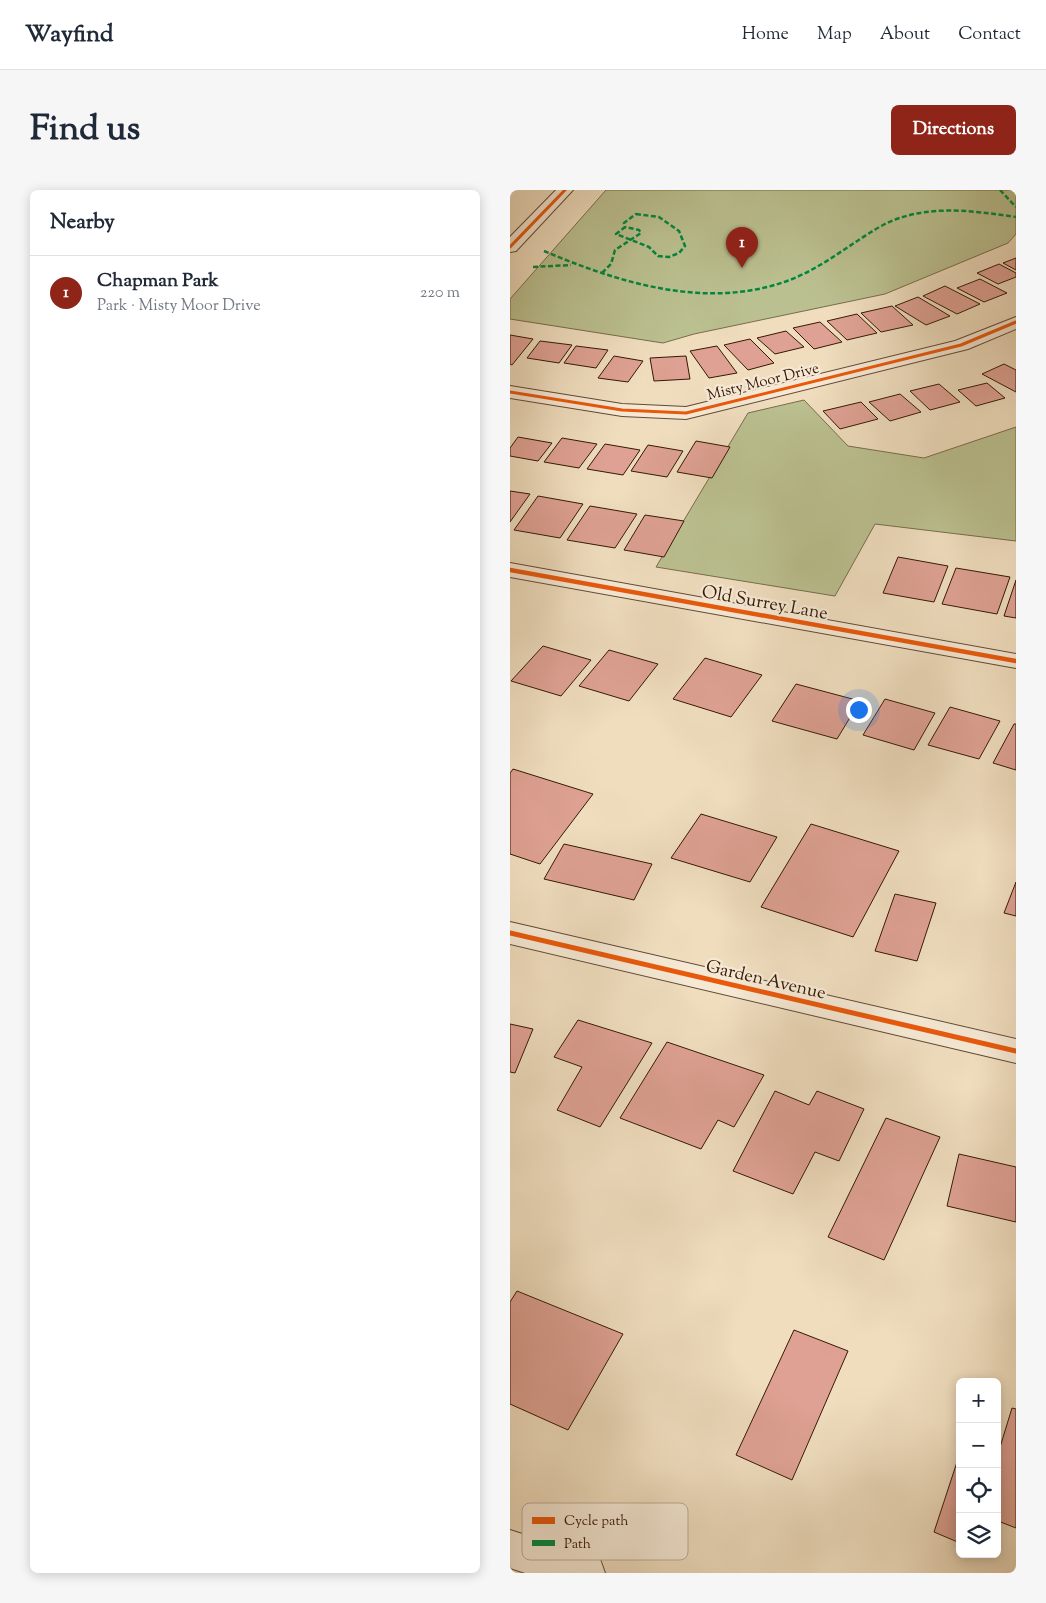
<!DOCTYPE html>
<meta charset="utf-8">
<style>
:root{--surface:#fff;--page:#f6f6f7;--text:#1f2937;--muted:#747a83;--line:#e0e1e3;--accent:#8f2418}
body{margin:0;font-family:"Sorts Mill Goudy",serif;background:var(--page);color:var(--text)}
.controls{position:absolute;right:15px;bottom:15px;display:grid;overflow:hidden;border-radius:8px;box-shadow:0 2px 12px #0003}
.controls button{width:45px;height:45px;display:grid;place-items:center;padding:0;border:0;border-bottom:1px solid var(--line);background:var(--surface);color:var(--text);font:25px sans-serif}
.you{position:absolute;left:348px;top:519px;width:18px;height:18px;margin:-12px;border:4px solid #fff;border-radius:50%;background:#1a73e8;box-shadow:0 0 0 8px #1a73e833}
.badge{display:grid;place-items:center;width:32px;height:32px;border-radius:50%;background:var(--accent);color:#fff;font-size:16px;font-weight:700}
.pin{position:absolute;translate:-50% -41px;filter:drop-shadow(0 1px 2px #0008)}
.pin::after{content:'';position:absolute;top:26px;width:18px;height:15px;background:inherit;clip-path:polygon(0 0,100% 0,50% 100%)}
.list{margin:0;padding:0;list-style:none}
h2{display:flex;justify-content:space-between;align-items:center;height:65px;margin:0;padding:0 20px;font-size:21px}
h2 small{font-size:16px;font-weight:400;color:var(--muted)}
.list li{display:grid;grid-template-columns:32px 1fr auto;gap:15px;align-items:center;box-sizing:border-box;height:75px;padding:0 20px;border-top:1px solid var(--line)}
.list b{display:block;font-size:19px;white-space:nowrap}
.list p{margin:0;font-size:16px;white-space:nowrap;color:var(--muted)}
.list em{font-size:16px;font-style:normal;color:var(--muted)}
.icon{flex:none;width:28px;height:28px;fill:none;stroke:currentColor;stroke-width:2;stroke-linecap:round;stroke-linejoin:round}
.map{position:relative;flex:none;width:506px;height:1383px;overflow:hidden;border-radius:8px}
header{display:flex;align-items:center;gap:30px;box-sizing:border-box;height:70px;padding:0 25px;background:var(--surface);border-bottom:1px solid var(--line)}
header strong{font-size:24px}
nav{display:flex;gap:28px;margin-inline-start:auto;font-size:18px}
.intro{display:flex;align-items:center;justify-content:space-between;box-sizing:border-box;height:120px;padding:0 30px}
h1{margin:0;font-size:35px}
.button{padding:12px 22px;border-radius:8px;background:var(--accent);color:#fff;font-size:18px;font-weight:700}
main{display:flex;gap:30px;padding:0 30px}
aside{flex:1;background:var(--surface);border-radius:8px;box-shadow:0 2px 12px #0003}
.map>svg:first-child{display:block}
.green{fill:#bbc090;stroke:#786c4b}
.building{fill:#dea193;stroke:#361806}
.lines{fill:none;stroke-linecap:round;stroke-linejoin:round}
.minor-casing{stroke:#644934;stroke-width:2}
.minor{fill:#f5e9d5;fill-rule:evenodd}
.quiet{stroke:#00873e;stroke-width:2.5;stroke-dasharray:5 2.5;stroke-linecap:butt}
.cycleway-far2-casing{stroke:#f5e9d5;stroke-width:5}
.cycleway-far1-casing{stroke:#f5e9d5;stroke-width:7}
.cycleway-casing{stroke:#f5e9d5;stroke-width:8}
.cycleway-far2{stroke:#e8590c;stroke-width:3}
.cycleway-far1{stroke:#e8590c;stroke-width:4.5}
.cycleway{stroke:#e8590c;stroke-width:5}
.labels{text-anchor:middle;stroke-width:4.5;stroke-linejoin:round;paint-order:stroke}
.far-street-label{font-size:15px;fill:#361806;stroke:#f5e9d5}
.street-label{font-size:18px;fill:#361806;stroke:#f5e9d5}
.key{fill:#f5e9d5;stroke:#bcaa97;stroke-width:1}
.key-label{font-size:14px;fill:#361806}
</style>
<header>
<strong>Wayfind</strong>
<nav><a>Home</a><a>Map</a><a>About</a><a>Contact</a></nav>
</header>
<div class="intro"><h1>Find us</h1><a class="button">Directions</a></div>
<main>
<aside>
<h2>Nearby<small></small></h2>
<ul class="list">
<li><span class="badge">1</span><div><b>Chapman Park</b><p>Park · Misty Moor Drive</p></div><em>220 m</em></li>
</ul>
</aside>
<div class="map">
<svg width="506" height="1383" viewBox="0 0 506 1383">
<rect width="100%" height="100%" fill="#efddbe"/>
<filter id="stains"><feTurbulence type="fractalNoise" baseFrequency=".004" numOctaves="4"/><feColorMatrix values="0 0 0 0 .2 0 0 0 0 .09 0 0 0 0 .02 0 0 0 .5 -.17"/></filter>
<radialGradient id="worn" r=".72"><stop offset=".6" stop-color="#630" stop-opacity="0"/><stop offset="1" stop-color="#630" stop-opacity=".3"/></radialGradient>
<g class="green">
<path d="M96 0H506V44L498 53 375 104 184 144 153 153 0 129V109Z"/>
<path d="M294 210 338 256 414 268 506 237V351L365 334 325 406 146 377 238 223Z"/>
</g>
<g class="building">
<path d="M506 68V80L493 73Z"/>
<path d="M489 74 506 83V87L488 94 467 83Z"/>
<path d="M470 89 497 103 474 112 447 98Z"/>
<path d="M435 96 470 114 447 124 413 106Z"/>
<path d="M408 107 440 126 416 135 385 116Z"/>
<path d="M382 116 403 135 371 142 351 123Z"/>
<path d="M347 124 367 143 337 150 317 131Z"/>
<path d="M310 132 332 152 304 159 283 138Z"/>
<path d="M276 141 294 157 265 164 247 148Z"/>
<path d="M0 145 23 149 2 175 0 174Z"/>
<path d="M240 149 264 173 238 180 214 155Z"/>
<path d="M30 151 62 155 49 173 17 168Z"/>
<path d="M66 156 98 160 86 178 54 173Z"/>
<path d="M207 156 227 183 199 188 180 161Z"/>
<path d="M104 166 133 171 118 192 88 188Z"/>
<path d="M176 166 180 189 144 191 140 168Z"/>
<path d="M494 174 506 180V202L472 184Z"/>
<path d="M477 193 495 208 466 216 448 200Z"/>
<path d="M429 194 450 212 420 220 400 201Z"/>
<path d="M390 204 411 222 380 231 359 212Z"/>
<path d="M351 212 368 229 330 239 313 221Z"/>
<path d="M8 247 42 253 28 271 0 266V258Z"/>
<path d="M52 248 87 254 69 278 34 272Z"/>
<path d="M186 251 220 257 202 288 167 282Z"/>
<path d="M95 254 130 260 113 285 77 279Z"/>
<path d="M138 255 173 261 157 287 121 281Z"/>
<path d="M0 301 20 304 0 332Z"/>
<path d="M28 306 73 314 50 348 4 340Z"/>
<path d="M80 316 127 324 105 358 57 350Z"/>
<path d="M135 325 174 331 154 367 114 360Z"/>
<path d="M388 367 438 376 424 412 373 403Z"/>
<path d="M446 378 500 387 487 424 432 414Z"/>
<path d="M506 390V428L494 426Z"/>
<path d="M33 456 81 470 51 506 1 491Z"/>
<path d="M99 460 148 474 119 511 69 496Z"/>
<path d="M195 468 252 485 221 527 163 509Z"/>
<path d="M286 494 350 511 327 549 262 531Z"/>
<path d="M375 509 425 523 404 560 353 545Z"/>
<path d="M440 517 490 531 469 569 418 555Z"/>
<path d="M504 534H506V580L483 573Z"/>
<path d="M3 579 83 604 30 674 0 664V583Z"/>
<path d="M191 624 267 647 240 692 161 668Z"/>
<path d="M301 634 389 661 343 747 251 717Z"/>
<path d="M54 654 142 674 124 710 34 689Z"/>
<path d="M506 692V726L494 723Z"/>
<path d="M385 704 426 713 407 771 365 761Z"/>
<path d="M68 830 142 853 90 937 47 920 72 877 44 867Z"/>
<path d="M0 834 23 839 5 883 0 882Z"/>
<path d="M157 852 254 885 224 937 208 930 191 959 110 928Z"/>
<path d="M265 901 299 915 307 901 354 919 329 971 305 962 283 1004 223 981Z"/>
<path d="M376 928 430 947 374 1070 318 1047Z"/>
<path d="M449 964 506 977V1032L437 1016Z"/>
<path d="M7 1101 113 1144 58 1240 0 1214V1112Z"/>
<path d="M284 1140 338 1161 282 1290 226 1265Z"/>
<path d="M502 1218 506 1219V1338L488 1331 487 1332V1267Z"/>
<path d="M448 1269H450V1353L424 1342Z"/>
</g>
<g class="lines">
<defs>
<g id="minor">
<path d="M46 0H63L6 61 0 62V47Z"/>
<path d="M506 127V139L458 159 176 229 112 226 0 208V196L112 214 176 217 445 151Z"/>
<path d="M0 373 506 464V478L0 387Z"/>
<path d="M0 732 506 849V873L0 754Z"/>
<path d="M0 1340 90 1369 95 1383H15L0 1378Z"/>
</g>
</defs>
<use href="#minor" class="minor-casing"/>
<use href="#minor" class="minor"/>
<g class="quiet">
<path d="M490 0 506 17"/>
<path d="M126 24 149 27 169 41 175 56 169 63 159 67 148 66 139 57 106 44 115 37 114 33Z"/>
<path d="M34 61C110 93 196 120 277 91 310 79 336 57 366 39 409 13 458 20 506 27"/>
<path d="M23 77 61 75"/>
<path d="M92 83 101 74 105 60 131 43 129 40 115 37"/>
</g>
<defs>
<g id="cycleway-far2">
<path d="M0 57 55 0"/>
<path d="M0 202 112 220 176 223 451 155 506 132"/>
</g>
<path id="cycleway-far1" d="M0 380 506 471"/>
<path id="cycleway" d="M0 743 506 861"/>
</defs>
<use href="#cycleway-far2" class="cycleway-far2-casing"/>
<use href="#cycleway-far1" class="cycleway-far1-casing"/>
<use href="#cycleway" class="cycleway-casing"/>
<use href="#cycleway-far2" class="cycleway-far2"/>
<use href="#cycleway-far1" class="cycleway-far1"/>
<use href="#cycleway" class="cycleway"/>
</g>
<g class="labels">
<g class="far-street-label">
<text transform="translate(253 191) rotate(-14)" y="5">Misty Moor Drive</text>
</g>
<g class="street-label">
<text transform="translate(255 412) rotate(10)" y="6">Old Surrey Lane</text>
<text transform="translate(256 789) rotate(13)" y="6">Garden Avenue</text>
</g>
</g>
<rect x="12" y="1313" width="166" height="57" rx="8" class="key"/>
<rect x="22" y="1327" width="23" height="7" fill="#e8590c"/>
<rect x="22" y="1350" width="23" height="6" fill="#00873e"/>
<g class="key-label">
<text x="54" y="1335">Cycle path</text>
<text x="54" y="1358">Path</text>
</g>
<rect width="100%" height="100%" filter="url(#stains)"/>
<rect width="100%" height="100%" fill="url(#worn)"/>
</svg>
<div class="controls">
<button>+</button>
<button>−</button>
<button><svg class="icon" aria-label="locate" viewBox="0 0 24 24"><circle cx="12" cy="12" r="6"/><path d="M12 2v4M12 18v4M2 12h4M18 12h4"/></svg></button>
<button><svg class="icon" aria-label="layers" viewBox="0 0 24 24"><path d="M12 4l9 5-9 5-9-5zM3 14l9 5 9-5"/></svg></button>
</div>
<div class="you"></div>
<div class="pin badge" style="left:232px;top:78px">1</div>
</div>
</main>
